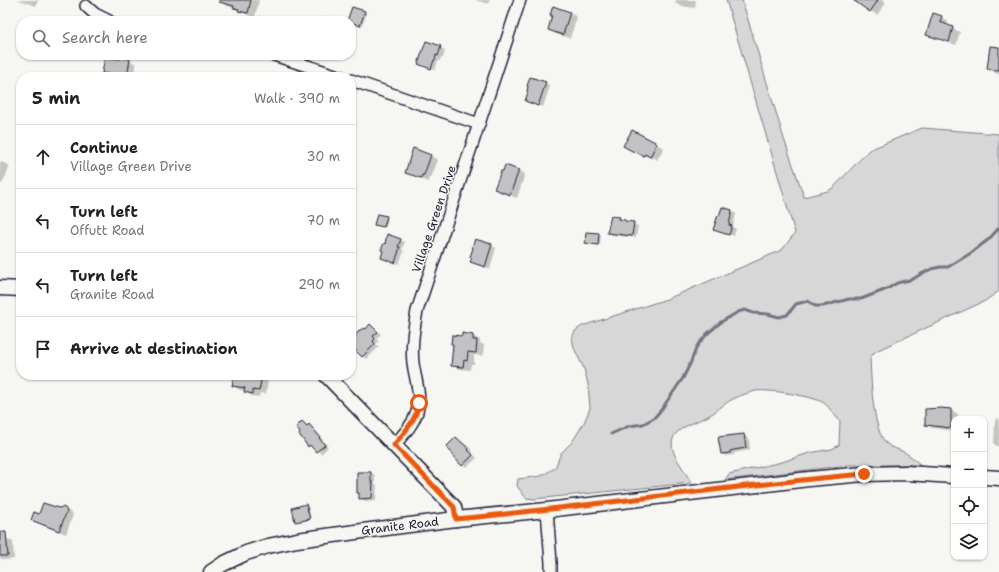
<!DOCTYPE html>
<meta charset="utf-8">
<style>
:root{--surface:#fff;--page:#f2f2f2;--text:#202124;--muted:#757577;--line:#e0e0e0}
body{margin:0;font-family:"Shantell Sans",sans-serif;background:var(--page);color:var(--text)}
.controls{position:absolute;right:12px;bottom:12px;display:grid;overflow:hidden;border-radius:8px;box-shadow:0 1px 3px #0004}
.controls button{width:36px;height:36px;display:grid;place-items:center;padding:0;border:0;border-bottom:1px solid var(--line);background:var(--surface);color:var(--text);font:20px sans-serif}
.stop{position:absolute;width:12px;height:12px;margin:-9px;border:3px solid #ea580c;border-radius:50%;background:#fff}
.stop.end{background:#ea580c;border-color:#fff;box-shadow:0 1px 4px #0008}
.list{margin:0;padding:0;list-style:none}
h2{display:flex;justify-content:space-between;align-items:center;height:52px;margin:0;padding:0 16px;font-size:17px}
h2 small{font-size:13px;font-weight:400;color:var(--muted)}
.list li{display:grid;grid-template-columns:26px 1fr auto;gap:12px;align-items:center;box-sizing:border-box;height:64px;padding:0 16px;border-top:1px solid var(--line)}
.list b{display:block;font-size:15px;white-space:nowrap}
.list p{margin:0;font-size:13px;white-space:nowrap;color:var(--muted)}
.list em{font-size:13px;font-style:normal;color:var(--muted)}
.icon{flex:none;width:22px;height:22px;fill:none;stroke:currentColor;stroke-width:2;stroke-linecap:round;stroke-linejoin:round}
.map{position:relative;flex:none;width:999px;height:572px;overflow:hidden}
.search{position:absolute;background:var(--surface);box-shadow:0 1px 3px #0004;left:16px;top:16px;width:340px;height:44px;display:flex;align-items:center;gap:10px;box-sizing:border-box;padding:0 14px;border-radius:16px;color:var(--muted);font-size:15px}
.panel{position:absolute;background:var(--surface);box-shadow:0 1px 3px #0004;left:16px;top:72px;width:340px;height:308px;border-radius:16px}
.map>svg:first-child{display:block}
.green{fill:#d7d7d7;stroke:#7c7c89}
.shadow{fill:#0003}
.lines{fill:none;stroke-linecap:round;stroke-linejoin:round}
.stream{stroke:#757583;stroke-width:3}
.building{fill:#c2c2c4;stroke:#22223b}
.minor-casing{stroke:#22223b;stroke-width:14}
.tertiary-casing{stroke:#22223b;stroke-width:17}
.minor{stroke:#f6f6f2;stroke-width:11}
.tertiary{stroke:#f6f6f2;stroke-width:14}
.route{stroke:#ea580c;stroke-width:5}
.labels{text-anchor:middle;stroke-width:3;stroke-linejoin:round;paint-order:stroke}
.street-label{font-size:12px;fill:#22223b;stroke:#f6f6f2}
</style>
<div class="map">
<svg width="999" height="572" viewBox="0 0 999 572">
<rect width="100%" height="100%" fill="#f6f6f2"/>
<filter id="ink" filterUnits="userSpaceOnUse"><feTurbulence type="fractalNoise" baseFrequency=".025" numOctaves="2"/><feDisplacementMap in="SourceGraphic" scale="8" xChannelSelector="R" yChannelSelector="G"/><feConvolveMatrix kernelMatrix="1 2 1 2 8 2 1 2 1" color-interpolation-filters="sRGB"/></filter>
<g filter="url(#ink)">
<path class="green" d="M726 0H742L784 139 804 197 828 191 834 187 869 150 922 128 999 134V291L985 301 876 351 870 357C871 377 872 431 887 444 891 448 898 449 904 452 910 455 916 461 921 465H849L725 480 729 474 782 462 809 453 832 449 839 445 840 421C835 416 830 408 824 403 814 396 768 389 755 391 749 393 741 395 735 398 725 402 719 410 710 415 700 421 676 427 673 439 668 453 686 470 691 483L534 499 526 498 517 486 518 479 541 476 555 468 561 453 572 442 584 423 590 408 588 384 584 369 574 348 572 338 575 331 582 326 667 299 782 250 795 233Z"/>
<g class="shadow">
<path d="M18 0H38L36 6Z"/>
<path d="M220 0H259L255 17 247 15 234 8 227 6 220 2Z"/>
<path d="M475 0H490L488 4Z"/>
<path d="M676 0H696L695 8 680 6 675 3Z"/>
<path d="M854 0H882L886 3 877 15Z"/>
<path d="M554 7 570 13 577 17 570 38 556 34 549 30Z"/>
<path d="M353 8 367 13 362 26 349 21Z"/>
<path d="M326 16 341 21H324Z"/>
<path d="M941 17 948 21 947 26 960 32 956 45 934 38 927 34Z"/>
<path d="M426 42 445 50 443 58 441 57 439 62 438 61 435 70 419 64Z"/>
<path d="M999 48V75L988 69Z"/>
<path d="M121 60H129L136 64 134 77H112L103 73Z"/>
<path d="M545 83 550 86 543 107 526 101 529 92Z"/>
<path d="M633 132 664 148 657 160 653 157 652 159 642 154 641 155 625 146Z"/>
<path d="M414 150 431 156 438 160 431 178H429L428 182 407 173Z"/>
<path d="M0 161 10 166 2 184 0 183Z"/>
<path d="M519 170 525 174 517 198 502 193 495 189Z"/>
<path d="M732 211 736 214 733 227 736 229 734 236 714 229Z"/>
<path d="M387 217 388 218 386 227 377 225Z"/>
<path d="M619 218 638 226 636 238 613 235 609 233Z"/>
<path d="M599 234 601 235 600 245 586 243Z"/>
<path d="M400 240 405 242 402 250 404 251 399 264 386 260 384 251Z"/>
<path d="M491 245 496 248 490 269 472 262Z"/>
<path d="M371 326 381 334 376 339 379 341 376 344 379 347 366 359 357 351 351 356V341Z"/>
<path d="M473 336 480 340V343L484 345 483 356 474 355V364H471L470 370 459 369 452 365 462 337Z"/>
<path d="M235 375H252L261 377 268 381 266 394 260 393 259 397 252 396 245 392 246 391 240 390 233 386Z"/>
<path d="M951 410 958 414V419H954V431L933 428 926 424Z"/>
<path d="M998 418H999V447L994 444 995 421Z"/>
<path d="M303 423 314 428 328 447 321 454 314 448 309 446 300 434Z"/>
<path d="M744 435 749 438 750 450 739 452 734 453V455L726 456 721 454Z"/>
<path d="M456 438 469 447 473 452 472 453 477 458 467 467 463 465Z"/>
<path d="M370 473 375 475V484L377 485 376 500 365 501 360 498V494L358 493Z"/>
<path d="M306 505 308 506 311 520 298 522 296 521Z"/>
<path d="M59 509H65L72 513 73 515 66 534 44 526 32 519 39 515Z"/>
<path d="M6 538 13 542 14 559 5 560 0 558V539Z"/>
</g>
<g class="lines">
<path class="stream" d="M611 434 629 426 643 424 654 418 661 410 683 378 690 364 697 346 707 334 721 322 738 312 745 310 753 313 768 314 779 317 787 315 796 304 808 301 815 306H823L849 299H861L887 289 897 283 913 279 921 274 932 269 940 267H948L971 253 989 239 999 228"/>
</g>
<g class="building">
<path d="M219 0H251L248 13 238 11 239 9 233 8 234 6 219 2Z"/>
<path d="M853 0H878L870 12Z"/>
<path d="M553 6 570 12 563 35 548 30 552 15H550Z"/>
<path d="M352 7 365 11 360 26 351 22V21H347Z"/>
<path d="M933 13 942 16 940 22 953 27 949 42 926 35Z"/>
<path d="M426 41 441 46 438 56 436 55 435 60H434L431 69 418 64Z"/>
<path d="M990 46 999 47V70L987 69Z"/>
<path d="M105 57 120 59V57L130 59 127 77 102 73Z"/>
<path d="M530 77 546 82 538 106 525 101 528 92H527L528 86H527Z"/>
<path d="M632 130 657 143 650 157 645 154 644 156 634 151V152L623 146Z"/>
<path d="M413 148 431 155 424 175H422L421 178 405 173Z"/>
<path d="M505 165 519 170 510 195 494 189 498 179 501 171H503Z"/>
<path d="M722 207 732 210 729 225 732 226 729 235 713 230 718 215 719 216Z"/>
<path d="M377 214 387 216 384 227 374 225Z"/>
<path d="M611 216 620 217 619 219 625 220V221L634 222 632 236 607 233Z"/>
<path d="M586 232 599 233 598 245 585 243Z"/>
<path d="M387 234 401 239 398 247H400L395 263 381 258 383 251 381 250 384 243 385 244Z"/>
<path d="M475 239 492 244 485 267 470 262 472 258 470 257 473 248 472 247Z"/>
<path d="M370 324 378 332 373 336 375 339 373 341 375 344 362 357 351 346V340L360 330 364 328 366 329Z"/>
<path d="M462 333 473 335V340H477L476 353 468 352 467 361 464 360 463 367 451 366 453 344H451L452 335 462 336Z"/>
<path d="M234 375H256L262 376 259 391 253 390V394L244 392 245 388 232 386Z"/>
<path d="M941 408 951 409V428L925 425V409Z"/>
<path d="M302 421 307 426 309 424 320 437 319 438 325 445 316 452 310 445 308 447 299 434 300 433 296 427Z"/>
<path d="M744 434 746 448 734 450 730 451V453L721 454 718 437Z"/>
<path d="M456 437 469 449 468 450 473 455 462 466 451 454 452 453 446 447Z"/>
<path d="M357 472H371V482H373L372 498 359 499V493H357Z"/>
<path d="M43 503 59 508 62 507 65 508 67 511 59 531 31 520 34 512 39 514Z"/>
<path d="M306 504 310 519 295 522 292 508Z"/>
<path d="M0 532H6L8 556H0Z"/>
</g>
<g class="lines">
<defs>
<g id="minor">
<path d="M86 6 95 14 109 21"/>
<path d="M274 55 341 77"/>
<path d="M351 80 479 124"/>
<path d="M394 445C403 435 413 425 417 412 422 396 415 379 413 363 411 345 414 328 417 311L520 0"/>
<path d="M547 510 551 563V572"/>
</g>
<g id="tertiary">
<path d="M0 288 21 289"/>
<path d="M326 375 454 507 456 519"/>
<path d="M984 477 999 478"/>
<path d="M211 572 223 564 246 553 268 546 297 540 363 531 456 519 547 510 809 479 864 474 906 473 954 476"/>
</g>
</defs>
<use href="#minor" class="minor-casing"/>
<use href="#tertiary" class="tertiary-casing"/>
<use href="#minor" class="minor"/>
<use href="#tertiary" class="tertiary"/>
</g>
</g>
<g class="lines" filter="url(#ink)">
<path class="route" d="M419 403C416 420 405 432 394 445L454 507 456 519C592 506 728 486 864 474"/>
</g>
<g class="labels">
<g class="street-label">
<text transform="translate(434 219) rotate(-71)" y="4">Village Green Drive</text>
<text transform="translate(400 526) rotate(-7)" y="4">Granite Road</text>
</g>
</g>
</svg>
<div class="controls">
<button>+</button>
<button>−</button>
<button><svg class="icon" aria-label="locate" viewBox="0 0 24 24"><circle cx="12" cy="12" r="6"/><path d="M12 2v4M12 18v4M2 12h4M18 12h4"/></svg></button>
<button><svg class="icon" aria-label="layers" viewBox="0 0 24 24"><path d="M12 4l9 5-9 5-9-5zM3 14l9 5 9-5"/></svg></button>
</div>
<div class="stop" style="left:419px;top:403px"></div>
<div class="stop end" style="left:864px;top:474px"></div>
<div class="search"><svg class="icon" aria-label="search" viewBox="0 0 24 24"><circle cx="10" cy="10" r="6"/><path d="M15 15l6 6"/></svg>Search here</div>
<section class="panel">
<h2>5 min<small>Walk · 390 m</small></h2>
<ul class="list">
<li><svg class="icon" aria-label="ahead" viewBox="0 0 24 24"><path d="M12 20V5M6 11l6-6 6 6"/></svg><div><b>Continue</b><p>Village Green Drive</p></div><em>30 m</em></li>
<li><svg class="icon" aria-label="left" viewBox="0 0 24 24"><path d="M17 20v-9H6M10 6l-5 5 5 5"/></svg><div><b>Turn left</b><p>Offutt Road</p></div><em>70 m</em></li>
<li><svg class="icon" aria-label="left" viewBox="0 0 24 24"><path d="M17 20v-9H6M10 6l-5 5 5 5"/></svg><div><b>Turn left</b><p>Granite Road</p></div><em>290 m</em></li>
<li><svg class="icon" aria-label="arrive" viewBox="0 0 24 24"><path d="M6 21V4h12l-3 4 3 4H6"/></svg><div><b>Arrive at destination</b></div></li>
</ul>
</section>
</div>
